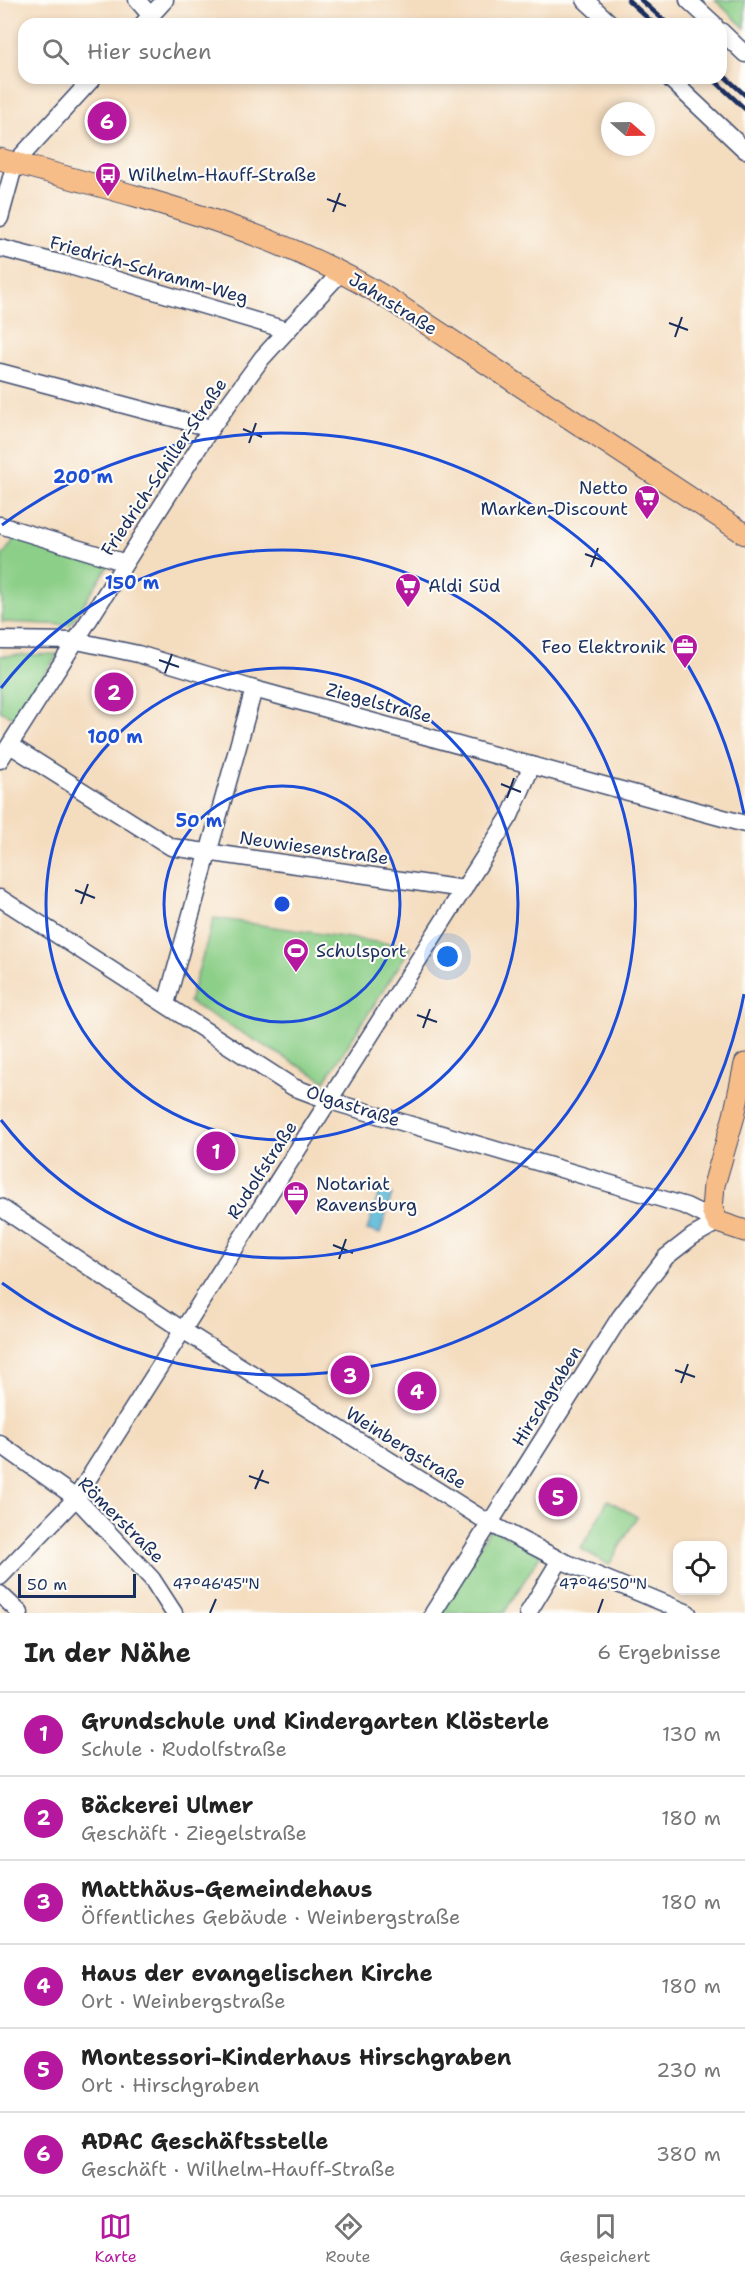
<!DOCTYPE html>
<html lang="de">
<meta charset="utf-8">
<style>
:root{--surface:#fff;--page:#f6f6f6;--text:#222;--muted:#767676;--line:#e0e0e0;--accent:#b5179e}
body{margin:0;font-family:"Shantell Sans",sans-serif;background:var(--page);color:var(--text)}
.controls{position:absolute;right:18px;bottom:18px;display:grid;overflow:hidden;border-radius:12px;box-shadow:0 3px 9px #0003}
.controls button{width:54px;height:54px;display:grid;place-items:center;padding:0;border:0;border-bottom:2px solid var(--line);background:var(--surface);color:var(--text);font:30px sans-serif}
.compass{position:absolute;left:601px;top:102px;width:54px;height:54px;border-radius:50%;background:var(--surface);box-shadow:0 3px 9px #0003;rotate:110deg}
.scale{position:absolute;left:18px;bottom:15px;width:118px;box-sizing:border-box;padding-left:6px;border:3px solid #1b2f5e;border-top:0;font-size:16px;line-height:21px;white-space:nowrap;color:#1b2f5e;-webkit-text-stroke:4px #fdfcf7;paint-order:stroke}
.you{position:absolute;left:448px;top:957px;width:21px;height:21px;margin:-15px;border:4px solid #fff;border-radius:50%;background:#1a73e8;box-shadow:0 0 0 9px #1a73e833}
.badge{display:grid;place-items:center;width:39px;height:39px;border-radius:50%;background:var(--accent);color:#fff;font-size:20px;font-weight:700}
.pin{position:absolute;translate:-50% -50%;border:3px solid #fff;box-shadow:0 2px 6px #0006}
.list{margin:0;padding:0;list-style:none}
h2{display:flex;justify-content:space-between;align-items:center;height:78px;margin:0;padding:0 24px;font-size:26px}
h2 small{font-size:20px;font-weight:400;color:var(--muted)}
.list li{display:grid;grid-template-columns:39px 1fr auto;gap:18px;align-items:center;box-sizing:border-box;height:84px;padding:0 24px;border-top:2px solid var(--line)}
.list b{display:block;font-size:22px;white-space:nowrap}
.list p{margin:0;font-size:20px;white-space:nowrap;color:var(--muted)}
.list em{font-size:20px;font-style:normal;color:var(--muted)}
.icon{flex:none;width:33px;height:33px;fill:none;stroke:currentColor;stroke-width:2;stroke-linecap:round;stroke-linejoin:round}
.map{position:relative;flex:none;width:745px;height:1613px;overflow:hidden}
.search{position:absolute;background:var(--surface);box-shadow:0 3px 9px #0003;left:18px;right:18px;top:18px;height:66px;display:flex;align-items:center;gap:15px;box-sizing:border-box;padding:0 21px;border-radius:18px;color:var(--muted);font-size:22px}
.sheet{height:582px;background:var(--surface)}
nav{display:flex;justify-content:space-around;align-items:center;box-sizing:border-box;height:84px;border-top:2px solid var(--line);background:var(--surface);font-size:16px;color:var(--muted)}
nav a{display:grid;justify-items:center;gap:3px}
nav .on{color:var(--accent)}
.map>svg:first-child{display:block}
.green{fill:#8ccf88;stroke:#547f73;stroke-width:1.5}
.water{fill:#57b8d5;stroke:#39749a;stroke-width:1.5}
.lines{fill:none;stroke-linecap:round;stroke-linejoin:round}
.minor-casing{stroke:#3c496c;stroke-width:19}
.major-casing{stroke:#3c496c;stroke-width:23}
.minor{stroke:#fff;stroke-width:16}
.major{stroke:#f7bd88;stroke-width:21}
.rail{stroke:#1b2f5e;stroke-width:4.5}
.ticks{fill:none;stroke:#1b2f5e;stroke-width:2}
.ring{fill:none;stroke:#1d4ed8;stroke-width:3}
.labels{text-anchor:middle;stroke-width:4.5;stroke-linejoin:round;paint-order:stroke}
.poi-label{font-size:18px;fill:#1b2f5e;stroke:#fdfcf7;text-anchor:start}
.street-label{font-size:18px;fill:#1b2f5e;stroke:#fdfcf7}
.ticks-label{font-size:15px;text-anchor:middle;fill:#1b2f5e;stroke:#fdfcf7;stroke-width:4.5;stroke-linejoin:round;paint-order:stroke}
.centre{fill:#1d4ed8;stroke:#fdfcf7;stroke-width:3}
.ring-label{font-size:18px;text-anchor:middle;font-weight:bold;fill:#1d4ed8;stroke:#fdfcf7;stroke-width:4.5;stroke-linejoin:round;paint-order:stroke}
</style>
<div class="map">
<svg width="745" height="1613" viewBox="0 0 745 1613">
<rect width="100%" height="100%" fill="#fdfcf7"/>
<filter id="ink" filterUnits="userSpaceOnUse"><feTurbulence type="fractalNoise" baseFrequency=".0167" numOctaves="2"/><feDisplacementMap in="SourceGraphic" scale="12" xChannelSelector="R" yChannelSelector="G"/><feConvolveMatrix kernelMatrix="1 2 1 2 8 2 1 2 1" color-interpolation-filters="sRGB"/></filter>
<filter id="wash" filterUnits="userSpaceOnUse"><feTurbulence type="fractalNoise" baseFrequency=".008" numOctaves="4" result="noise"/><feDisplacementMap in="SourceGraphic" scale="24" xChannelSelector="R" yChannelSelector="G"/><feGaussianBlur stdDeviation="1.35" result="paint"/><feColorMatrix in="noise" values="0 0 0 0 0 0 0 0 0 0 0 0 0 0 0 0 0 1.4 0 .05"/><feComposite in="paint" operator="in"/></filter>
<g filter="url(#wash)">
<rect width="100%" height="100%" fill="#f4dcbe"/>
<g class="green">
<path d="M715 0H745V28Z"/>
<path d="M17 536 109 565 70 625 2 622V556Z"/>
<path d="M58 654 15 718 0 711V656Z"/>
<path d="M214 918 411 947 325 1081 189 1002Z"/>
<path d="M608 1500 637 1517 609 1565 581 1549Z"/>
<path d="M491 1528 541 1554 504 1613H438Z"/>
</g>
<path class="water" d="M380 1190 392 1194 380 1234 367 1230Z"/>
</g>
<g filter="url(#ink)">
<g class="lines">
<defs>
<g id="minor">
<path d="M137 0 151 16"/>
<path d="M585 0 611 24"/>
<path d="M688 0 714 24"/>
<path d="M143 24 165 0"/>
<path d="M721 31 745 54"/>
<path d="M669 78 745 150"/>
<path d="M0 218 15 163 93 78"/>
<path d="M0 248 63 264 286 330"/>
<path d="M0 372 211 428"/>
<path d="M0 525 123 562"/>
<path d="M0 640 77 641 138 654 254 689 745 824"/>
<path d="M10 745 171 847 464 889"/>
<path d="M0 760 211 428 262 358 341 272"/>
<path d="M0 898 293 1087 330 1101 686 1206 718 1222"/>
<path d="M166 1004 254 689"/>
<path d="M0 1207 181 1329 489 1523 560 1560 688 1613"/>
<path d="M0 1444 76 1498 152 1579 174 1613"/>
<path d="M0 1577 76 1498 510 816 532 765"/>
<path d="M0 1594 20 1613"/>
<path d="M433 1613 620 1317 666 1257 693 1236 718 1222"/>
<path d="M528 1613 560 1560"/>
</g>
<g id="major">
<path d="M0 159C135 196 275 228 395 303L745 534"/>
<path d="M745 1064 734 1116 714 1185 712 1210 718 1222 745 1231"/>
</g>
</defs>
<use href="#minor" class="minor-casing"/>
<use href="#major" class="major-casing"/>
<use href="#minor" class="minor"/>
<use href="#major" class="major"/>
<g class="rail">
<path d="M628 0 654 24"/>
<path d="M641 0 668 24"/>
<path d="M721 73 745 95"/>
<path d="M712 78 745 109"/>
</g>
</g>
</g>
<path class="ticks" d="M327 199 346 206M333 212 340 193M669 323 688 330M675 337 682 317M243 429 262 437M249 443 256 423M585 554 604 561M591 567 598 548M159 660 179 667M165 673 172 654M501 784 521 792M507 798 514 778M75 890 95 898M81 904 88 884M417 1015 437 1022M423 1028 430 1009M333 1245 353 1253M339 1259 346 1239M675 1370 695 1377M681 1383 688 1364M249 1476 269 1483M255 1489 263 1470M210 1613 216 1599M598 1613 603 1599"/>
<g class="ring">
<circle cx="282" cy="904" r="118"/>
<circle cx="282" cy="904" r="236"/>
<path d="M1 688A354 354 0 1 1 1 1120"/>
<path d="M744 994A471 471 0 0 1 2 1283M2 525A471 471 0 0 1 744 814"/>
</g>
<defs>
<symbol id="bus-pin" viewBox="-11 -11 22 30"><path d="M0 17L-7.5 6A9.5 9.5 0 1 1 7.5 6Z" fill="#b5179e" stroke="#fdfcf7"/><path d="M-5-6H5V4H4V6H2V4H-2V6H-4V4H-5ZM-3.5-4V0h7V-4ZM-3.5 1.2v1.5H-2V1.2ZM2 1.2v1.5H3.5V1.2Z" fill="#fff"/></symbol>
<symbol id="supermarket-pin" viewBox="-11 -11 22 30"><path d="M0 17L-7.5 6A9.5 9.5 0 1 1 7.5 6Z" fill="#b5179e" stroke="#fdfcf7"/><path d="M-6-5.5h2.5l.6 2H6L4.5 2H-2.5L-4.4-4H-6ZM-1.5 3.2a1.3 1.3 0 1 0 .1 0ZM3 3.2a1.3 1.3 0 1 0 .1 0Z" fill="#fff"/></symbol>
<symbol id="office-pin" viewBox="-11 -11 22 30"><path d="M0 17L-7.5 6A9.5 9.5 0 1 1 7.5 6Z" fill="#b5179e" stroke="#fdfcf7"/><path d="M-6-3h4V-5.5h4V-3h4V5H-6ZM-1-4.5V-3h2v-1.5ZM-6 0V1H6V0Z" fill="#fff"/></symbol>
<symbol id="stadium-pin" viewBox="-11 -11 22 30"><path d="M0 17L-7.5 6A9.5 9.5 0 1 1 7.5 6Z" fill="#b5179e" stroke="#fdfcf7"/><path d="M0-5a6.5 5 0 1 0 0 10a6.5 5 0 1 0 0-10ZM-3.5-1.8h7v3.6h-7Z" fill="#fff"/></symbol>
</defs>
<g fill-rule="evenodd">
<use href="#bus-pin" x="93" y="160" width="30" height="40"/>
<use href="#supermarket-pin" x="632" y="483" width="30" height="40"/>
<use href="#supermarket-pin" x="393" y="571" width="30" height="40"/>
<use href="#office-pin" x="670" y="632" width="30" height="40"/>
<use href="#stadium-pin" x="281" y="936" width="30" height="40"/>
<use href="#office-pin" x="281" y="1179" width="30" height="40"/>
</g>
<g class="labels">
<g class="poi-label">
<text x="128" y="181">Wilhelm-Hauff-Straße</text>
<text x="628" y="494" text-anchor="end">Netto<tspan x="628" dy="21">Marken-Discount</tspan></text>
<text x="428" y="592">Aldi Süd</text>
<text x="666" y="653" text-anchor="end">Feo Elektronik</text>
<text x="316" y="957">Schulsport</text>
<text x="316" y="1190">Notariat<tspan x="316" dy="21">Ravensburg</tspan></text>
</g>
<g class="street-label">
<text transform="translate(149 270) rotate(16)" y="6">Friedrich-Schramm-Weg</text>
<text transform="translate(393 304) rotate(32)" y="6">Jahnstraße</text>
<text transform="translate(164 467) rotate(-56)" y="6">Friedrich-Schiller-Straße</text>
<text transform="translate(379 703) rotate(15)" y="6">Ziegelstraße</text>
<text transform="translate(314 848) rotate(8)" y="6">Neuwiesenstraße</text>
<text transform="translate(353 1106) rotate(18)" y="6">Olgastraße</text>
<text transform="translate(262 1170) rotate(-57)" y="6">Rudolfstraße</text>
<text transform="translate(547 1396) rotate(-58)" y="6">Hirschgraben</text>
<text transform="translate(406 1448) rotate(32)" y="6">Weinbergstraße</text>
<text transform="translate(121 1520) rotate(45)" y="6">Römerstraße</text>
</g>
</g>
<g class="ticks-label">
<text x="216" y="1589">47°46'45"N</text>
<text x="603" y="1589">47°46'50"N</text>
</g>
<circle cx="282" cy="904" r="9" class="centre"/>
<g class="ring-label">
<text x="83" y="483">200 m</text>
<text x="132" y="589">150 m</text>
<text x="115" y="743">100 m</text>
<text x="199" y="827">50 m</text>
</g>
</svg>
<div class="controls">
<button><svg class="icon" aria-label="locate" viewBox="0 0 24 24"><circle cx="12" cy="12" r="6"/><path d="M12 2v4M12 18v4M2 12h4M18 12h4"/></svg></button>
</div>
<svg class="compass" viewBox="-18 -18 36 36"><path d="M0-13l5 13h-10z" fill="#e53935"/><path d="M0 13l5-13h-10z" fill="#767676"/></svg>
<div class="scale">50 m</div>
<div class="you"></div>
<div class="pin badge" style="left:216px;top:1151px">1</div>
<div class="pin badge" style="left:114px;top:692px">2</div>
<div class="pin badge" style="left:350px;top:1375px">3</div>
<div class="pin badge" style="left:417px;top:1391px">4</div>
<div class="pin badge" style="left:558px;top:1497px">5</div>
<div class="pin badge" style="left:107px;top:121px">6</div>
<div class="search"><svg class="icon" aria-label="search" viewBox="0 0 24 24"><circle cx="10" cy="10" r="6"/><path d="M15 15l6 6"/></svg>Hier suchen</div>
</div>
<section class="sheet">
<h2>In der Nähe<small>6 Ergebnisse</small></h2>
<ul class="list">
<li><span class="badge">1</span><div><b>Grundschule und Kindergarten Klösterle</b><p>Schule · Rudolfstraße</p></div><em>130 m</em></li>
<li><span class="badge">2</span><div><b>Bäckerei Ulmer</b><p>Geschäft · Ziegelstraße</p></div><em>180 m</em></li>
<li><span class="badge">3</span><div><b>Matthäus-Gemeindehaus</b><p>Öffentliches Gebäude · Weinbergstraße</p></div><em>180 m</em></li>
<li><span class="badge">4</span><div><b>Haus der evangelischen Kirche</b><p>Ort · Weinbergstraße</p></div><em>180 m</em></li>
<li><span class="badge">5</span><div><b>Montessori-Kinderhaus Hirschgraben</b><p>Ort · Hirschgraben</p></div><em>230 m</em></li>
<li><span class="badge">6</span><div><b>ADAC Geschäftsstelle</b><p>Geschäft · Wilhelm-Hauff-Straße</p></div><em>380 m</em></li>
</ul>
</section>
<nav>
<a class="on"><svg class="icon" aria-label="map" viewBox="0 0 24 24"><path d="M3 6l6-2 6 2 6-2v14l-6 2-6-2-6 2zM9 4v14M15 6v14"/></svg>Karte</a>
<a><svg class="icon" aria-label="directions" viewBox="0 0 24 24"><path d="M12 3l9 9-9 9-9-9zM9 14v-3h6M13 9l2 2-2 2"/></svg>Route</a>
<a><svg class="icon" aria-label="saved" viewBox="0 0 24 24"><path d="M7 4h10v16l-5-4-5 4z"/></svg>Gespeichert</a>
</nav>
